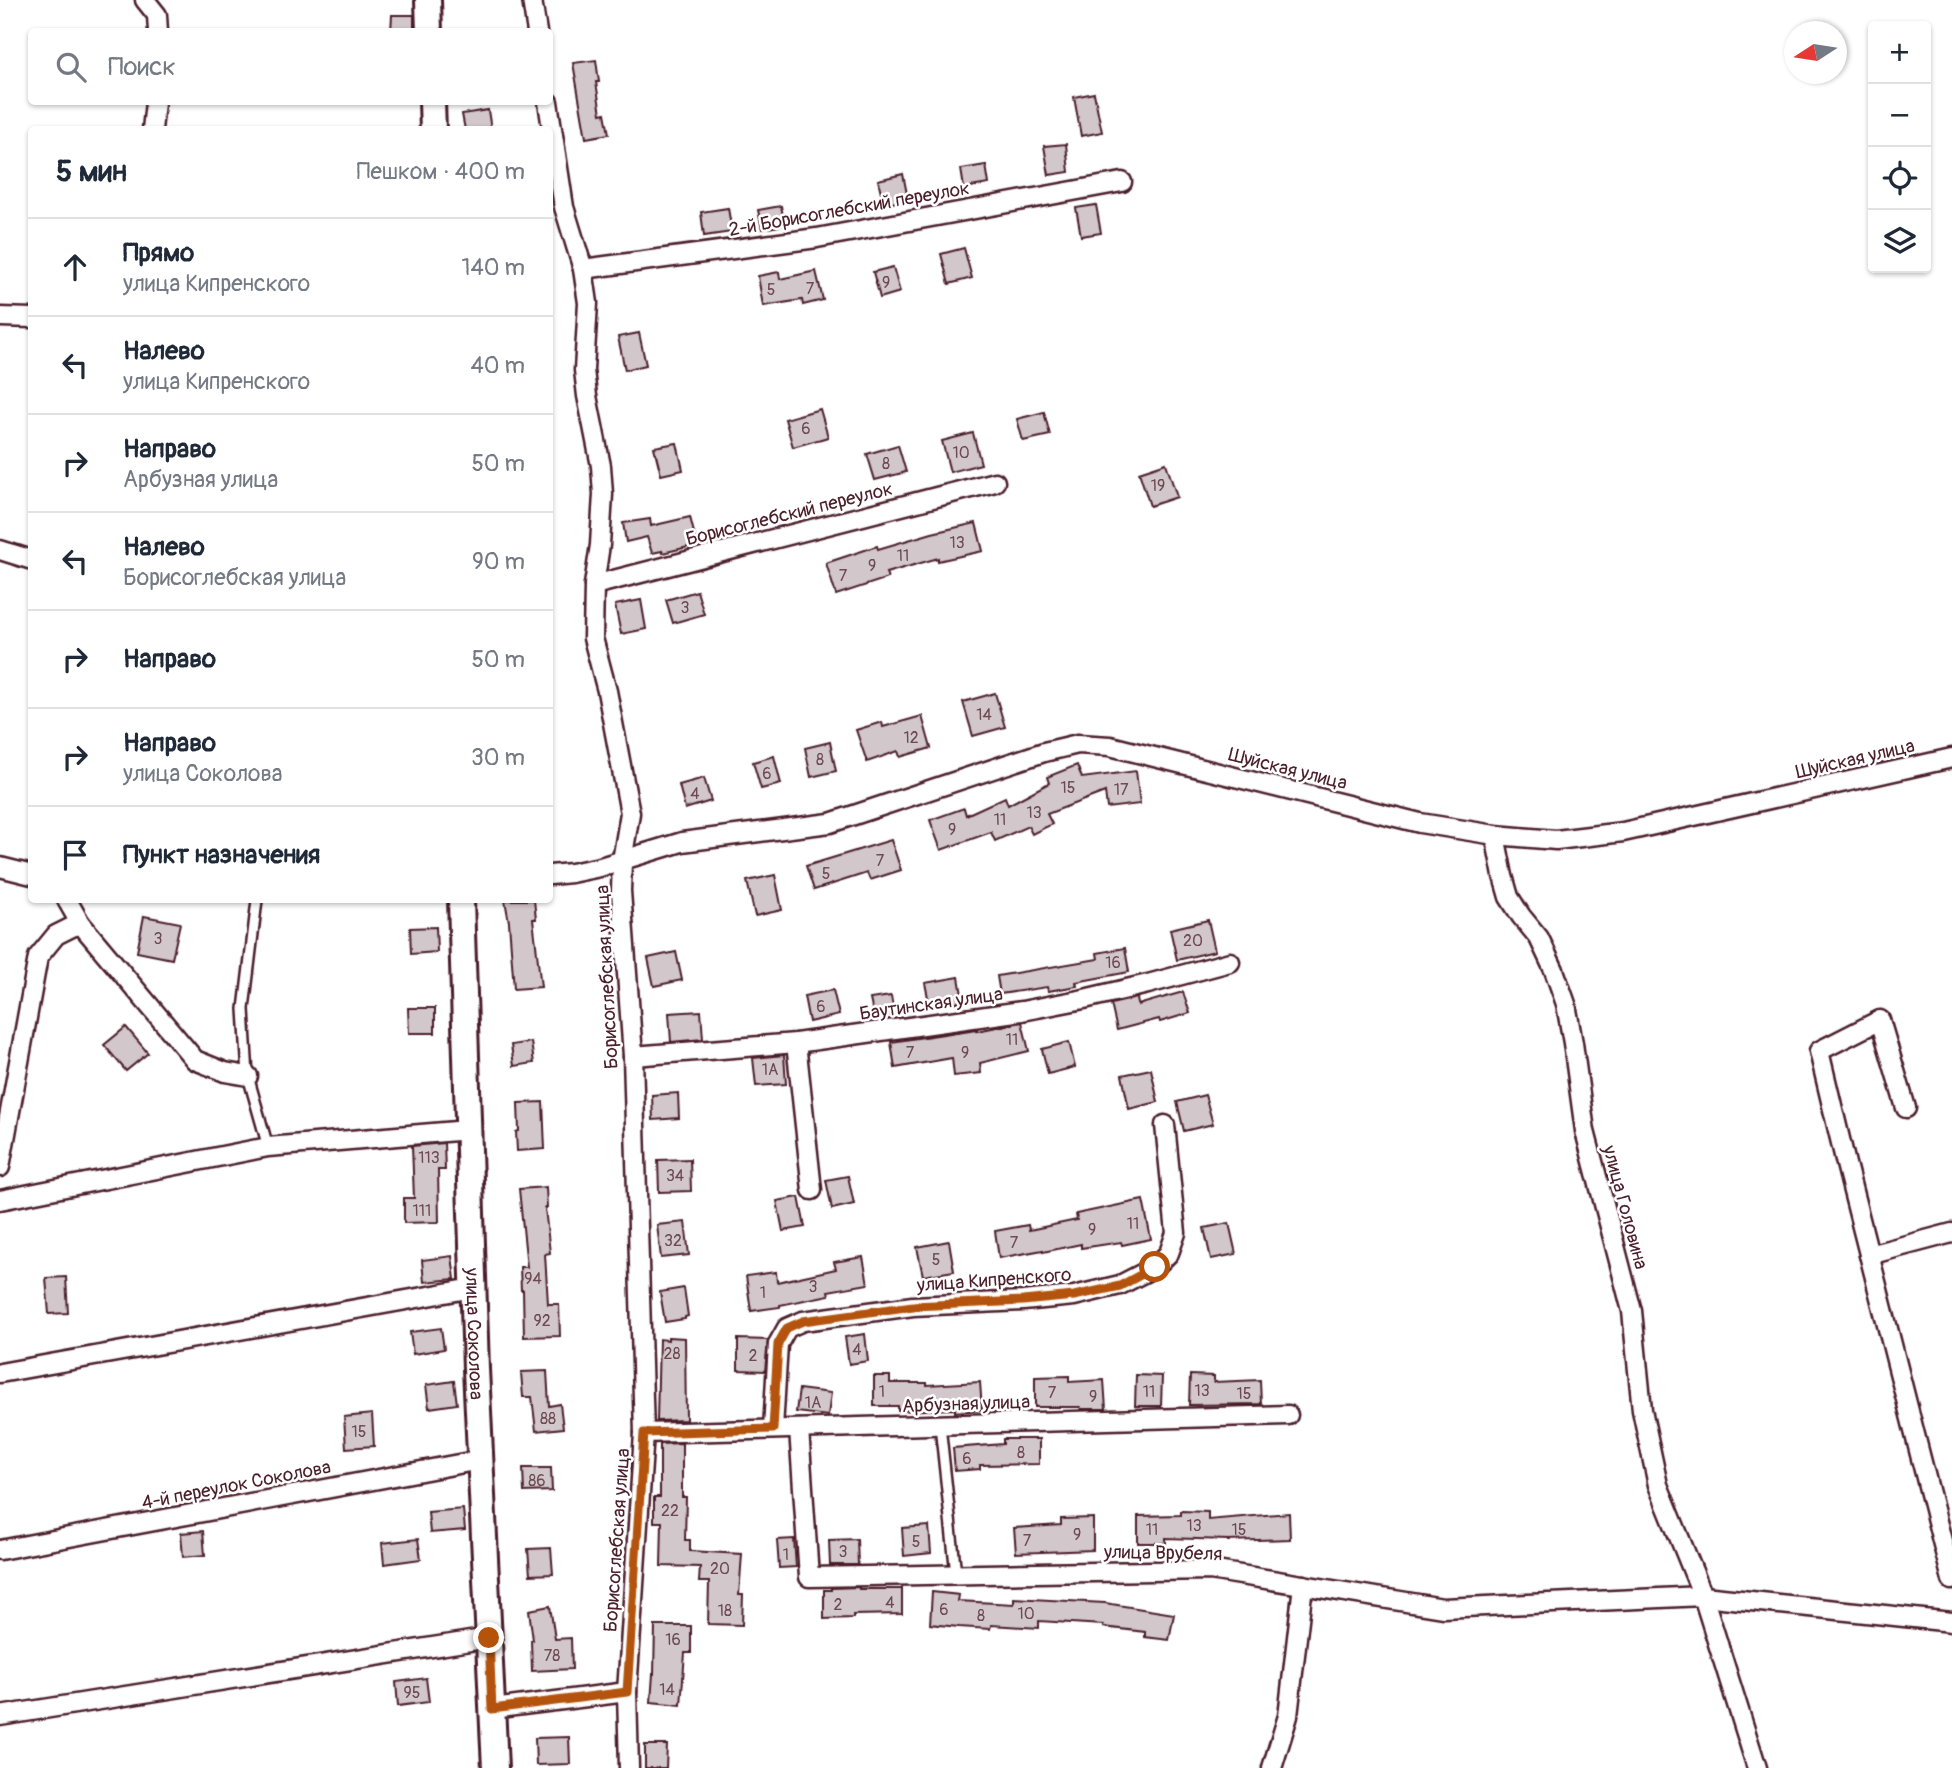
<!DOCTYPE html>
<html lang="ru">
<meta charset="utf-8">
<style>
:root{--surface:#fff;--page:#f6f6f7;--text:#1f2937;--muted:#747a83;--line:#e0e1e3}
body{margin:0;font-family:Pangolin,sans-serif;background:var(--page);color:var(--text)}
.controls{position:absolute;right:21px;top:21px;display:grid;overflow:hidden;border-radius:7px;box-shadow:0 2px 5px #0004}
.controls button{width:63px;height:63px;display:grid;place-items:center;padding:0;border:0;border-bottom:2px solid var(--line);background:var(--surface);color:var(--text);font:35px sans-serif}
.compass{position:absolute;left:1784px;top:21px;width:63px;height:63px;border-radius:50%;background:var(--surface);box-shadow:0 2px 5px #0004;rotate:258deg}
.stop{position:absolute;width:21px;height:21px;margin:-16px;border:5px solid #b45309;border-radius:50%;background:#fff}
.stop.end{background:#b45309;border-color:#fff;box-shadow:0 2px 7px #0008}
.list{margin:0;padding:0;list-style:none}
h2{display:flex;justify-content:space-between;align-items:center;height:91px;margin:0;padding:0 28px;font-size:30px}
h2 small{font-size:23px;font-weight:400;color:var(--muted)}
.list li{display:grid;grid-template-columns:46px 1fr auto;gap:21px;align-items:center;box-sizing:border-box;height:98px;padding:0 28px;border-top:2px solid var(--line)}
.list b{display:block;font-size:26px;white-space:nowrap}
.list p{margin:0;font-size:23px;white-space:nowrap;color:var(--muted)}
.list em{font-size:23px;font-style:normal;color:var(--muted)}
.icon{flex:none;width:38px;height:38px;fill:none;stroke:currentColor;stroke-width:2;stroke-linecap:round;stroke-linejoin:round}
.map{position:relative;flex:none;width:1952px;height:1768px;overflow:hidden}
.search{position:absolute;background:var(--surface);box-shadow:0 2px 5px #0004;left:28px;top:28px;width:525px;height:77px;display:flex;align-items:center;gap:18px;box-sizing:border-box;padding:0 24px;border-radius:7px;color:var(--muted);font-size:26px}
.panel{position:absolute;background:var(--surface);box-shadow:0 2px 5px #0004;left:28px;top:126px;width:525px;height:777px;border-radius:7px}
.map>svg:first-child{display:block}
.building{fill:#d2c7cb;stroke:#4a1f2b;stroke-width:2}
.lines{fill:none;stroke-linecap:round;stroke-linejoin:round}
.service-casing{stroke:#4a1f2b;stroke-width:14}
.minor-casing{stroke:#4a1f2b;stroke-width:23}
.secondary-casing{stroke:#4a1f2b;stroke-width:30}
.service{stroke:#fff;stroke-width:9}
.minor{stroke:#fff;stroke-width:18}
.secondary{stroke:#fff;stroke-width:24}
.route{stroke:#b45309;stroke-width:9}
.labels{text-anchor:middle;stroke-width:5;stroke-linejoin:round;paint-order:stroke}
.number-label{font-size:16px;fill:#6c4953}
.street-label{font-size:19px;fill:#4a1f2b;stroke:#fff}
</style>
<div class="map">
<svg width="1952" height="1768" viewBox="0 0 1952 1768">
<rect width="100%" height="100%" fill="#fff"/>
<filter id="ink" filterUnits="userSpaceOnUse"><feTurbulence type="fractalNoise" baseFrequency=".0143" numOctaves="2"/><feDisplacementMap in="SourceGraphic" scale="14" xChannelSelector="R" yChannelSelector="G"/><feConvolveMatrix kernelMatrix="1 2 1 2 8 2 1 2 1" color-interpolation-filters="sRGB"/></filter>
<g filter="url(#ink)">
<g class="building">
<path d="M392 15H414V32H391Z"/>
<path d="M596 60 599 82H596L601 114 605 113 609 134 586 138 573 63Z"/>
<path d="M1094 93 1102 132 1081 136 1074 97Z"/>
<path d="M488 110 491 130H465L462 114Z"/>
<path d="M1066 144 1069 172 1049 175 1044 146Z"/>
<path d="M986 165 989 184 964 188 961 169Z"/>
<path d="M903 174 908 199 884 205 878 180Z"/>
<path d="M1096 205 1101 233 1081 236 1076 208Z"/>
<path d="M781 206 785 225 762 229 758 210Z"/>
<path d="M728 208 732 232 704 236 701 212Z"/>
<path d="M964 248 972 278 949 284 941 254Z"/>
<path d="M893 267 900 292 880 298 873 272Z"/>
<path d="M816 271 823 300 803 305 802 300 763 306 758 276 779 272 780 279Z"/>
<path d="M639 333 646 365 625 370 618 337Z"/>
<path d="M820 409 828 437 793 447 785 419Z"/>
<path d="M1044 412 1050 435 1023 441 1017 419Z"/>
<path d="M973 433 981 464 950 472 942 441Z"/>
<path d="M677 443 683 470 661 475 654 447Z"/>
<path d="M898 445 906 472 875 480 867 454Z"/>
<path d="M1166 463 1177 497 1150 506 1139 472Z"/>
<path d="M690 517 697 545 662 553V551L652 553 647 537 626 542 623 523 650 519 651 526Z"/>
<path d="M976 523 983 551 938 561V558L886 573 888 578 836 595 826 563 877 546 878 549 932 533Z"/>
<path d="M697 591 704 614 673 623 666 600Z"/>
<path d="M641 600 646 629 621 634 615 605Z"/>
<path d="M995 693 1005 727 973 736 963 702Z"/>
<path d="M922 716 931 748 900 757 898 751 867 762 856 730 882 722 883 727Z"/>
<path d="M830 742 836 771 811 777 805 748Z"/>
<path d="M774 756 781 784 761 789 753 762Z"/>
<path d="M1077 765 1082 778 1136 771 1140 804 1107 808 1105 792 1047 814 1052 824 1032 834 1028 826 995 841 991 832 941 850 930 820 964 808 966 815 1005 797 1008 805 1049 783 1047 777Z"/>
<path d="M704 778 711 801 685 809 679 785Z"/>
<path d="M891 840 901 870 870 880 867 873 814 890 806 866Z"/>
<path d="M775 875 782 910 755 916 747 881Z"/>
<path d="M505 900H534L536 919H533L541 987 514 989 509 922Z"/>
<path d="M144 916 180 923 172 959 137 952Z"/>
<path d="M1208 920 1215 951 1177 960 1170 929Z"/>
<path d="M436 927 437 952 411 954 410 928Z"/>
<path d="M1125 948 1129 972 1076 982 1077 986 1048 991 1047 987 1000 994 997 976 1098 959 1097 953Z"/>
<path d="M676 952 682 980 654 986 648 958Z"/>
<path d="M959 977 963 1001 930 1007 925 983Z"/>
<path d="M833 990 839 1015 809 1022 804 996Z"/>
<path d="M1183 992 1190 1013 1160 1022 1159 1019 1117 1030 1111 1004 1137 998 1138 1005Z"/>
<path d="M891 996 894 1014 874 1018 870 999Z"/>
<path d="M408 1008H435V1033H409Z"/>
<path d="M701 1011 703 1039 671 1042 669 1013Z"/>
<path d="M1022 1022 1029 1051 980 1063 981 1073 954 1076 952 1058 895 1068 891 1042 977 1029V1031Z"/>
<path d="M126 1027 148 1053 126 1071 104 1045Z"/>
<path d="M531 1042 534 1063 514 1066 511 1045Z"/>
<path d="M1069 1042 1075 1067 1048 1074 1042 1049Z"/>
<path d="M784 1055 786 1084 756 1086 753 1058Z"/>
<path d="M1151 1069 1158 1102 1129 1109 1122 1075Z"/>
<path d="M678 1093 679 1118 653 1120 652 1095Z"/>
<path d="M1205 1095 1213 1124 1184 1131 1177 1102Z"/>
<path d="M543 1102 545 1149 517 1151 516 1132 519 1131 518 1103Z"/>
<path d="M444 1143 445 1170H438L439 1222 404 1223V1198H414L412 1146Z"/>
<path d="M690 1159 691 1191 659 1192 658 1160Z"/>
<path d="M848 1176 854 1204 832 1209 826 1180Z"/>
<path d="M546 1187 547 1208H545L550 1253 545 1254 548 1304H559L560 1336 524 1337 523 1290H521L520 1267H527L519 1189Z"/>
<path d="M799 1197 805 1227 783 1231 777 1201Z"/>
<path d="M1143 1200 1151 1239 1122 1245 1121 1242 1081 1248V1244L1043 1252V1250L999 1258 995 1231 1028 1225 1029 1230 1077 1220 1076 1214Z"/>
<path d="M685 1222 689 1255 661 1258 657 1225Z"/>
<path d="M1229 1223 1236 1254 1211 1259 1204 1228Z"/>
<path d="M949 1241 954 1271 923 1276 917 1247Z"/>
<path d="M452 1256 455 1279 424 1282 422 1260Z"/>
<path d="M863 1257 868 1284 828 1291 829 1295 780 1305V1307L751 1311 746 1276 776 1272 777 1282 836 1269 834 1262Z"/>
<path d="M66 1277 68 1313 49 1314 46 1278Z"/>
<path d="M684 1288 688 1316 685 1317V1319L665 1322 660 1292Z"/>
<path d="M441 1328 444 1349 413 1354 410 1332Z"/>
<path d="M865 1334 868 1361 849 1364 845 1337Z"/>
<path d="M668 1337 685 1338 686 1420 657 1421 659 1339 668 1340Z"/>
<path d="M738 1339 768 1340 765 1371 738 1370Z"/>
<path d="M547 1371 549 1406 560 1404 563 1428 536 1431 532 1397H523L521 1372Z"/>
<path d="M1136 1375 1162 1376 1161 1406H1135Z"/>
<path d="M1190 1375 1214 1376V1382L1260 1380 1261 1404 1189 1405Z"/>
<path d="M874 1376H890V1383H927V1385L980 1382 982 1410 955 1412V1409L898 1411V1406H874Z"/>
<path d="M1069 1376V1382L1104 1380 1106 1409H1081L1080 1407H1035V1377Z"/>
<path d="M454 1381 457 1404 429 1408 426 1385Z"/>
<path d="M799 1389 831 1393 828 1416 796 1412Z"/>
<path d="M372 1414 374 1446 346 1448 344 1417Z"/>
<path d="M1003 1439H1039V1464L980 1465V1469L955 1471 953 1448 1003 1444Z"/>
<path d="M682 1443V1497H686L685 1540H690V1551L742 1554 739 1595H743L742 1625 708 1624 709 1582H699L700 1567 661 1566 662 1522H654V1497H660V1444Z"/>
<path d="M523 1468H551L552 1491 524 1492Z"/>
<path d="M463 1509 465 1530 430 1533 428 1512Z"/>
<path d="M1181 1511 1208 1512V1520L1289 1513 1290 1539 1228 1541V1540L1166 1538V1543H1138V1516L1181 1515Z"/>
<path d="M1093 1518V1550L1016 1553 1014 1528 1061 1525V1519Z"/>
<path d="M929 1526 931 1553 904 1556 902 1528Z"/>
<path d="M203 1531 205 1555 183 1557 181 1533Z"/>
<path d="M418 1539 421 1559 384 1564 382 1543Z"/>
<path d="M794 1539 796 1567 779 1568 777 1540Z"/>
<path d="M857 1539 858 1565H830L829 1540Z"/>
<path d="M551 1548 553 1574 530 1575 528 1549Z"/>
<path d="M859 1587V1589H902V1614L853 1615V1618L824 1619V1590H831V1588Z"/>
<path d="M932 1592 959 1595 958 1601 1014 1604V1598L1105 1603 1174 1614 1169 1640 1145 1637V1632L1103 1627V1625L1039 1621V1628L991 1625 990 1629 959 1627 930 1624Z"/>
<path d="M550 1606 555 1639 571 1638 572 1669 532 1671 531 1640H533L529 1610Z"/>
<path d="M655 1626H691V1653H685L681 1705 651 1702 653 1674H654Z"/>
<path d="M426 1678 429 1702 398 1706 396 1682Z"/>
<path d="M569 1737 570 1764 536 1765 535 1738Z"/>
<path d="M645 1745H667L666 1768H645Z"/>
</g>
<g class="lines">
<defs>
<g id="service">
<path d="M257 900 244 1009 248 1076 268 1147"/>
<path d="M940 1425 956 1574"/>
</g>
<g id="minor">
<path d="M145 0 157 15 158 32"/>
<path d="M532 0 537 32"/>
<path d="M548 102 564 207 583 269 588 303 584 370 587 396 601 466 603 494 600 545 594 585 593 638 607 691 630 813 622 861 621 891 633 1056 644 1433 627 1692 629 1768"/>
<path d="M152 130 155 102"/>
<path d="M583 269 817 238 1122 182"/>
<path d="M0 317 32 318"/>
<path d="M0 550 32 560"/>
<path d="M594 585 995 482"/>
<path d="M1495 835 1503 876 1509 897 1521 916 1539 938 1554 970 1566 1004 1573 1043 1585 1131 1632 1311 1642 1410 1658 1485 1703 1596 1757 1768"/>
<path d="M0 867 32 875"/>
<path d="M550 875 571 873 600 867 682 842 830 823 1044 752 1078 744 1110 746 1420 823 1495 835 1556 840 1623 832 1952 758"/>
<path d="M67 900 80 923 195 1060 225 1072 248 1076"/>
<path d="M796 1043 812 1190"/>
<path d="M633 1056 796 1043 1022 1011 1084 999 1148 984 1230 962"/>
<path d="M1906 1108 1880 1020 1819 1051 1846 1164 1952 1580"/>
<path d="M0 1167 38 957 56 935 80 923"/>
<path d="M0 1200 268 1147 468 1130"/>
<path d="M1869 1255 1952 1233"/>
<path d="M0 1373 473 1288"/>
<path d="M773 1429 778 1344 787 1328 803 1321 913 1306 1023 1301 1074 1296 1120 1285 1155 1267 1169 1253 1176 1233 1165 1125"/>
<path d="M799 1429 809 1577 1210 1570 1443 1608 1703 1596 1952 1622"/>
<path d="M644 1433 1288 1415"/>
<path d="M0 1550 480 1460"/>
<path d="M492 1709 627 1692"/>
<path d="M0 1716 489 1638"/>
<path d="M1272 1768 1288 1716 1303 1585"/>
</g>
<g id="secondary">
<path d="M428 0 429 32"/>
<path d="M432 102 433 130"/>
<path id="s1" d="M461 900 476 1369 495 1768"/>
</g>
</defs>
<use href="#service" class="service-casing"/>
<use href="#minor" class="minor-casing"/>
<use href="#secondary" class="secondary-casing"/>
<use href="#service" class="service"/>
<use href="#minor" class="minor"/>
<use href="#secondary" class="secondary"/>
</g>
</g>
<g class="lines" filter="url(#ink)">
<path class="route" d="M489 1638 492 1709 627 1692 644 1433 773 1429 778 1344 787 1328 803 1321 913 1306 1023 1301 1074 1296 1120 1286 1155 1267"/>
</g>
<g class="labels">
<g class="number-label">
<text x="886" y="288">9</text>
<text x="810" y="294">7</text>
<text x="771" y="295">5</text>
<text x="806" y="434">6</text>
<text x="961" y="458">10</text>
<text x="886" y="469">8</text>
<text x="1158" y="491">19</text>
<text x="957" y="548">13</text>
<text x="903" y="561">11</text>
<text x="872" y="571">9</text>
<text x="843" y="581">7</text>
<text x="685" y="613">3</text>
<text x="984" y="720">14</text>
<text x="911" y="743">12</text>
<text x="820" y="765">8</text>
<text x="767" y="779">6</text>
<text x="1068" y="793">15</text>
<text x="1121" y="795">17</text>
<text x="695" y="799">4</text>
<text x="1034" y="818">13</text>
<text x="1000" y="825">11</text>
<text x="952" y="835">9</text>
<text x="880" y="866">7</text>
<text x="826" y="879">5</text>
<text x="158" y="944">3</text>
<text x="1193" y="946">20</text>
<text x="1113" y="968">16</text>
<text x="821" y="1012">6</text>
<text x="1012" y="1045">11</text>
<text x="910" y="1058">7</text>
<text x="965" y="1058">9</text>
<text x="770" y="1075">1А</text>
<text x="429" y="1163">113</text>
<text x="675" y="1181">34</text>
<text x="422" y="1216">111</text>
<text x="1133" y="1229">11</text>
<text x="1092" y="1235">9</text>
<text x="673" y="1246">32</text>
<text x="1014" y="1248">7</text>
<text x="936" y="1265">5</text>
<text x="533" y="1284">94</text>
<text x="813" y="1292">3</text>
<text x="763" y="1298">1</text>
<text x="542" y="1326">92</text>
<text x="857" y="1355">4</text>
<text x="672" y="1359">28</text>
<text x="753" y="1361">2</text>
<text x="1202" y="1396">13</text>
<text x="882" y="1397">1</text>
<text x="1149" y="1397">11</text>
<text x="1052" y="1398">7</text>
<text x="1244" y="1399">15</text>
<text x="1093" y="1402">9</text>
<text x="813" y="1408">1А</text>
<text x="548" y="1424">88</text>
<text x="359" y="1437">15</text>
<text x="1021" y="1458">8</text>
<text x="967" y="1464">6</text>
<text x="537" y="1486">86</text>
<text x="670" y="1516">22</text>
<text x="1194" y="1531">13</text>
<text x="1152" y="1535">11</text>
<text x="1239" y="1535">15</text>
<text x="1077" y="1540">9</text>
<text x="1027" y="1546">7</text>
<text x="916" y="1547">5</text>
<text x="843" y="1557">3</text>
<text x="786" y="1560">1</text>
<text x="720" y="1574">20</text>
<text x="890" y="1608">4</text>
<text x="838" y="1610">2</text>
<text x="944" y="1615">6</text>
<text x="725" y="1616">18</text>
<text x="1026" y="1619">10</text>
<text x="981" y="1621">8</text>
<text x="673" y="1645">16</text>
<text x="552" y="1661">78</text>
<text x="667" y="1695">14</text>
<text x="412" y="1698">95</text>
</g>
<g class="street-label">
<text transform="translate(849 208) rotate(-10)" y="7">2-й Борисоглебский переулок</text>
<text transform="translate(789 513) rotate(-14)" y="7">Борисоглебский переулок</text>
<text transform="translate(1855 758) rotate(-13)" y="7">Шуйская улица</text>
<text transform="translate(1288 768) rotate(14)" y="7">Шуйская улица</text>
<text transform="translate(606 977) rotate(-93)" y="7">Борисоглебская улица</text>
<text transform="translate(931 1003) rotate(-8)" y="7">Баутинская улица</text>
<text transform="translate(1626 1207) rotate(75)" y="7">улица Головина</text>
<text transform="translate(994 1279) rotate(-4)" y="7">улица Кипренского</text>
<text dy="7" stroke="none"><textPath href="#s1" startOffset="434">улица Соколова</textPath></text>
<text transform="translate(966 1403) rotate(-2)" y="7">Арбузная улица</text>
<text transform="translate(236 1484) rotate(-11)" y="7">4-й переулок Соколова</text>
<text transform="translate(616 1540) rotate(-86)" y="7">Борисоглебская улица</text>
<text transform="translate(1163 1552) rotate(1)" y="7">улица Врубеля</text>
</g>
</g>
</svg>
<div class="controls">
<button>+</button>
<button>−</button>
<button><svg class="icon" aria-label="locate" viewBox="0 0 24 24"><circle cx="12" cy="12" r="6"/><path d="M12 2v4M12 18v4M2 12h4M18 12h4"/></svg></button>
<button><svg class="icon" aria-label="layers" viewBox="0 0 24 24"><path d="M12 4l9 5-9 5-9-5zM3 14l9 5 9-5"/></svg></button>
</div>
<svg class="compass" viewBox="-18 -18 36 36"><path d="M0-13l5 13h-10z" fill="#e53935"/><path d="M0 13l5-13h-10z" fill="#747a83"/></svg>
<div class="stop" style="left:1155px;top:1267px"></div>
<div class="stop end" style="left:489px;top:1638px"></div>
<div class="search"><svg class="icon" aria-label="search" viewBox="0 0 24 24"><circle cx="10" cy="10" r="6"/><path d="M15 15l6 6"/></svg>Поиск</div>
<section class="panel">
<h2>5 мин<small>Пешком · 400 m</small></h2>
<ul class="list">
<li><svg class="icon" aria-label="ahead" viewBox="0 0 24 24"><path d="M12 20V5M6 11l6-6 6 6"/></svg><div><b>Прямо</b><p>улица Кипренского</p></div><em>140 m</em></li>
<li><svg class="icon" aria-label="left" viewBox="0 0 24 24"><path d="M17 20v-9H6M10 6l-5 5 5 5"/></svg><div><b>Налево</b><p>улица Кипренского</p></div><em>40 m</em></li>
<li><svg class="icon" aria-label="right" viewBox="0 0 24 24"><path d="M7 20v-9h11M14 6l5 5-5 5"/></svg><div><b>Направо</b><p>Арбузная улица</p></div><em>50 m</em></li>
<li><svg class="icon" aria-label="left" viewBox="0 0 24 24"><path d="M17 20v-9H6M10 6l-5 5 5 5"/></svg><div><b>Налево</b><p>Борисоглебская улица</p></div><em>90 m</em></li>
<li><svg class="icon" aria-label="right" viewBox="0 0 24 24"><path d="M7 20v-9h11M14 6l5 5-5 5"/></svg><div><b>Направо</b></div><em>50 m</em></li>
<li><svg class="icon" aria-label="right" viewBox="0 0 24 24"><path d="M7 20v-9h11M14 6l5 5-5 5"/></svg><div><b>Направо</b><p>улица Соколова</p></div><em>30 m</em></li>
<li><svg class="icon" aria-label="arrive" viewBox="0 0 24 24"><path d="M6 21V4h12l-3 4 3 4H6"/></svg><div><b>Пункт назначения</b></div></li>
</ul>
</section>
</div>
